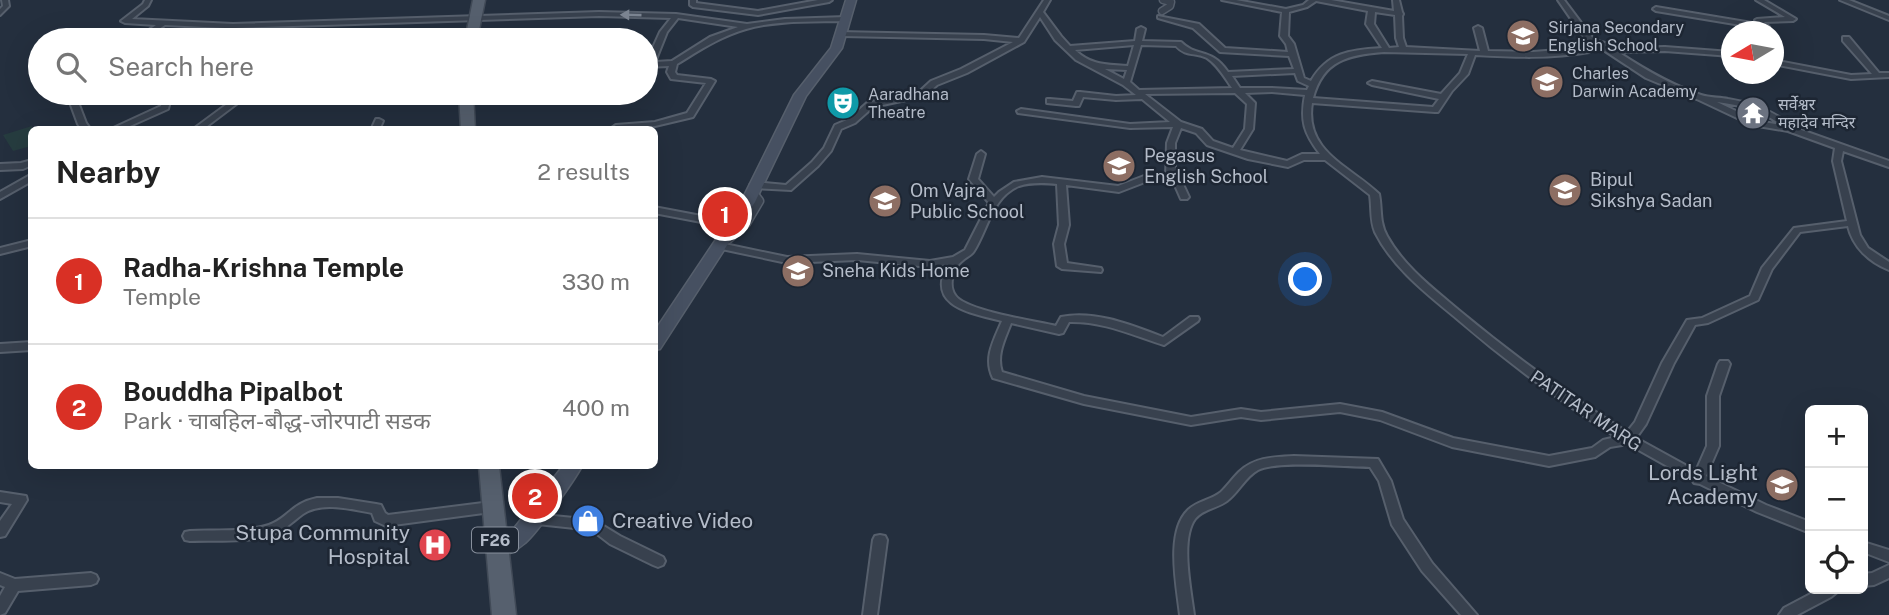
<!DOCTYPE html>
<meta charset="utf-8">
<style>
:root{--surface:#fff;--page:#f2f2f2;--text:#222;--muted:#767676;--line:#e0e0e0;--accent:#d93025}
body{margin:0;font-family:"Public Sans","Noto Sans Devanagari",sans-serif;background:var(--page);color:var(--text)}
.controls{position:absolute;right:21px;bottom:21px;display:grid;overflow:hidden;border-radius:10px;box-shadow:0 7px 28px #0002}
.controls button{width:63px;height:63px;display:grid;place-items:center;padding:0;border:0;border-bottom:2px solid var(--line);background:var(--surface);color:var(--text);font:35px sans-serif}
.compass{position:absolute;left:1721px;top:21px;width:63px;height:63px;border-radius:50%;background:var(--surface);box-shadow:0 7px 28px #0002;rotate:260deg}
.you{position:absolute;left:1306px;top:280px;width:24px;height:24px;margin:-18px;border:5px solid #fff;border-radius:50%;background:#1a73e8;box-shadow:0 0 0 10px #1a73e833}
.badge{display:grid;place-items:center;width:46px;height:46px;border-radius:50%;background:var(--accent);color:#fff;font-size:23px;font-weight:700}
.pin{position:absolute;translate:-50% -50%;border:4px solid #fff;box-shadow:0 2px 7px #0006}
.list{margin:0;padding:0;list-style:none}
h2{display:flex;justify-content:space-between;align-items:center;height:91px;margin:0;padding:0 28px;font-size:30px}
h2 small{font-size:23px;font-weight:400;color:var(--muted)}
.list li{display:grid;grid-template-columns:46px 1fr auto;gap:21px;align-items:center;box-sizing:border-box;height:126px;padding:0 28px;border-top:2px solid var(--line)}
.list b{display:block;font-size:26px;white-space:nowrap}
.list p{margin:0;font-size:23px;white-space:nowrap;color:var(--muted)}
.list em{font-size:23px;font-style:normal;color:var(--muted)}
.icon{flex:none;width:38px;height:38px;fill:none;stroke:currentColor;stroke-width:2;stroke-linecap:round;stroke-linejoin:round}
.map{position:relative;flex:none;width:1889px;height:615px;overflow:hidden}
.search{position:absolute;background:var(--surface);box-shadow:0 7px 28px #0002;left:28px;top:28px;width:630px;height:77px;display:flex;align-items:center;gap:18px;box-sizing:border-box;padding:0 24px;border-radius:38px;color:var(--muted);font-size:26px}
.panel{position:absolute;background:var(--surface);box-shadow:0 7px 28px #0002;left:28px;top:126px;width:630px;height:343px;border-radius:10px}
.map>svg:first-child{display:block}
.green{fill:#263c3f}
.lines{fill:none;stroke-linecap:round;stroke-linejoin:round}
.pedestrian-far1-casing{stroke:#565f6c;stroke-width:9}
.pedestrian-casing{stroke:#565f6c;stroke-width:11}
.minor-casing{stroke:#565f6c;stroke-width:4}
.secondary-casing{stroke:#565f6c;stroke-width:3}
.primary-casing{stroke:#414a57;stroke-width:3}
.pedestrian-far1{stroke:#38414e;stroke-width:6}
.pedestrian{stroke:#38414e;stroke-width:8}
.minor{fill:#38414e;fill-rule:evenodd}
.secondary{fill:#465061;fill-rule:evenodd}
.primary{fill:#56606e;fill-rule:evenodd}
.oneway{fill:#7c8592}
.labels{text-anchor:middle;stroke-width:5;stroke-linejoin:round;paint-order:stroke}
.far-poi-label{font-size:16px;fill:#b4bcc9;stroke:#1d2633;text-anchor:start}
.shield{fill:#1d2633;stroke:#878f9c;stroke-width:2}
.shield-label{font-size:16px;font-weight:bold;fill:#b4bcc9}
.poi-label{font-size:18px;fill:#b4bcc9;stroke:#1d2633;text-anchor:start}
.street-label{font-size:18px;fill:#b4bcc9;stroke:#1d2633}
.near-poi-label{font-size:21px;fill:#b4bcc9;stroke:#1d2633;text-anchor:end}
</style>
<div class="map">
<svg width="1889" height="615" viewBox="0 0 1889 615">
<rect width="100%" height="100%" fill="#242f3e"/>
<path class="green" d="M32 126 31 146 13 151 3 135Z"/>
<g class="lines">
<defs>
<path id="pedestrian-far1" d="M1162 11 1170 6 1171 2 1163 0"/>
<path id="pedestrian" d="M728 239 746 223 759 201 752 192"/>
<g id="minor">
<path d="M2 0H8L9 6 0 15V9L3 6Z"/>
<path d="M145 0H151L148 6 132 19 233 24 599 12 676 14 747 24 785 19 846 17 849 19 846 21C815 22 776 20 746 29 721 36 700 50 677 64L675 72 677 75 711 79 715 81 693 117 655 126 609 130 616 125 655 122 687 113 706 83 671 79 667 72 669 66 646 67V63L660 32 671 18 599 16 235 28 216 40H207L225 28 165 25 142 40H135L156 25 125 23 121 21 143 4ZM678 18 738 27 710 37 672 61 655 62 667 32Z"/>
<path d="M690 0H696V3L758 11 818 0H832L829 2 758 15 693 7 690 5Z"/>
<path d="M1044 0H1050L1043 12 1061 36 1070 46 1135 41 1137 29 1141 27 1145 29 1142 41 1181 42C1197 58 1211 47 1228 72L1294 69 1289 56 1220 52 1193 28 1158 18V16L1199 24 1225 48 1288 52 1286 44 1280 36 1282 12 1222 0H1236L1286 9 1303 5 1309 0H1331L1394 11 1393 0H1399L1402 12 1403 14 1402 16 1403 38 1406 47 1480 51 1474 28 1478 26 1482 28 1488 51 1533 52 1584 48 1587 42 1558 0H1564L1594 40 1605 43 1611 48 1665 47 1731 52V56L1665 51 1618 52C1644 69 1671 85 1701 95 1710 98 1719 97 1728 99 1753 103 1774 111 1793 127L1889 161V167L1843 151 1841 161 1860 235 1868 248 1889 262V270C1869 262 1853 247 1848 226L1800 232 1772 269 1758 300 1708 323 1695 325 1674 363 1646 424 1636 438 1696 471 1707 446V396L1718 364 1720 361H1728L1730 364 1719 396V446L1706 476 1766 505 1810 522V533L1757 512 1700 484 1694 483 1692 480 1628 444 1610 447 1595 457 1549 466 1452 447 1380 420 1340 412 1261 420 1241 417 1191 425 1084 404 993 378C983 358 994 340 1002 321 971 313 925 307 948 264L930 267 857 260 787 263 717 248 715 246 720 243 787 257 857 254 930 261 953 257 965 250 989 203 969 179 977 154 981 151 985 154 978 179 994 197 999 192 1014 182 1042 177 1118 186 1144 176 1166 177 1167 143 1173 127 1130 128 1018 113 1017 111 1021 109 1130 124 1170 122 1142 99 1116 100 1083 97 1079 106H1076L1047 103V99H1050L1073 101 1077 92H1080L1116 96 1136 95 1123 85 1076 60 1055 40 1040 17 1024 42 967 73 937 85 925 96 873 107 855 123 841 129 831 151 818 166 791 190 755 188 750 185 755 182 786 185 812 162 824 148 835 125 849 119 867 103 919 92 931 81 961 69 1013 42 984 39 842 36H839V32L984 35 1019 38ZM1316 1 1368 11 1366 24 1382 48C1350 50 1328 52 1311 81L1304 78 1294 44 1288 36 1289 12 1307 7ZM1375 12 1395 15 1396 38 1399 47 1389 48 1374 24ZM1134 45 1128 66C1106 64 1092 66 1075 50ZM1141 45 1176 46C1186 57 1195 52 1207 58 1218 65 1225 78 1232 88L1139 90 1130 82ZM1593 45 1599 47 1646 78 1699 100 1752 125 1788 131 1835 148 1833 161 1847 221 1794 228 1762 268 1750 296 1702 318 1687 320 1662 363 1635 422 1627 432C1569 396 1514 356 1461 312 1434 289 1404 267 1387 236 1379 222 1382 208 1379 194 1350 166 1304 152 1312 103L1435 112H1438L1452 91 1468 74 1475 55C1512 57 1551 59 1589 52ZM1384 52 1468 54 1460 73 1441 94 1372 81 1368 83 1372 85 1439 99 1433 107 1313 98C1323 60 1348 55 1384 52ZM1105 69 1127 70 1124 79ZM1295 73 1298 81 1309 86 1307 90 1272 88H1240L1232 76ZM1272 92 1305 95C1300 121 1304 133 1320 154H1302L1287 161 1240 150 1253 129 1255 103 1245 93ZM1235 93 1247 104 1245 129 1233 148 1213 141 1202 129 1181 122 1145 94ZM1717 102C1740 105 1762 110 1781 125L1757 121ZM1181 128 1196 133 1207 145 1248 159 1288 167 1304 160H1325L1370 195C1372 208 1370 220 1375 232 1393 268 1426 293 1456 318 1507 362 1560 401 1616 437L1603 440 1592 448 1549 456 1453 438 1382 412 1340 404 1261 412 1241 409 1191 417 1084 396 1002 372C996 355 1005 339 1011 323L1059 334 1063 333 1069 322C1103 321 1132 335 1164 345L1198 321 1199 319 1198 317H1190L1163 337C1131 325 1095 310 1061 317L1056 326C1036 321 965 311 955 295 948 285 953 268 962 261 966 257 971 256 974 251 988 229 992 197 1019 186 1031 182 1045 183 1057 184L1059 225 1054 244 1057 266 1062 269 1101 272 1102 270 1101 268 1067 263 1064 244 1069 225 1066 185 1119 192 1145 182 1174 183 1181 199H1187L1189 197 1181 180 1175 177V143Z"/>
<path d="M1756 0H1764L1796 19 1793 21 1764 22 1769 27 1765 29 1656 11 1653 9 1656 7 1758 24 1755 20 1757 19 1785 17Z"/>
<path d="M1840 0H1849L1889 16V20Z"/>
<path d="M1843 37H1849L1879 73H1889V77L1851 79 1773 64V60L1851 75 1872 74 1843 41Z"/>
<path d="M72 93H80L76 97 86 123 91 130H82L78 124 68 97Z"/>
<path d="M164 93H172L168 109 121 130H109L161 106Z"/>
<path d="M242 93H251L202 130H192Z"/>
<path d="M376 119H379L383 121 379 130H371Z"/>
<path d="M32 160V165L23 169 0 170V164L21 163Z"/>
<path d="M32 174V181L0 199V192Z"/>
<path d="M654 207 733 222 738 225 733 228 654 213Z"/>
<path d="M32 240V246L0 254V248Z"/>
<path d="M32 342V350L0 352V344Z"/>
<path d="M1294 456 1378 459 1391 481 1403 519 1432 563 1477 615H1461L1422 571 1392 525 1379 481 1370 467C1345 467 1278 460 1258 470 1245 477 1239 492 1227 501 1218 508 1203 509 1195 519 1180 539 1191 591 1194 615H1180C1177 587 1165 532 1188 510 1197 501 1211 500 1221 492 1227 486 1233 478 1239 472 1254 457 1275 457 1294 456Z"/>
<path d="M0 492 26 496 27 500 5 536 0 537V521L12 504 0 502Z"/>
<path d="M317 498H338L376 504 381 505 385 513 388 515 491 502 496 503 497 507 496 511 491 512 386 526 375 521 372 513C351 509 321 501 303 514 292 522 284 531 271 535 246 543 216 540 190 541L185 540 183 536 185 532 190 531C212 530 249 532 269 525 288 518 292 503 317 498Z"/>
<path d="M533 514 584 519 602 525 620 536 663 557 665 561 663 565 658 567 653 565 610 544 597 534 584 529 528 523 526 519 528 515Z"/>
<path d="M880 535 885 536 887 540 877 615H863L873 540 875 536Z"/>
<path d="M1863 542 1889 550V562L1863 552Z"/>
<path d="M1889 565V578L1874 585 1863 586V574L1872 573Z"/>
<path d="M0 573 15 579 91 573 96 575 98 579 96 583 91 585 18 591 5 613 0 615V596L5 587 0 585Z"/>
<path d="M1820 589H1838L1836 593 1831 597 1797 615H1779L1784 608Z"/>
</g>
<g id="secondary">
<path d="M846 0H856L842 48 806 96 755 202 660 349 654 350V332L741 202 794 95 831 48Z"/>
<path d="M563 466H582C574 481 537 533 525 543 516 551 501 560 490 556L487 550 490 544 512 531Z"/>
</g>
<g id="primary">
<path d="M473 0H485L477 40H465Z"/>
<path d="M459 93H473L475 130H461Z"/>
<path d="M479 466H499L516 615H492Z"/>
</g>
</defs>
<use href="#pedestrian-far1" class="pedestrian-far1-casing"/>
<use href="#pedestrian" class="pedestrian-casing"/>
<use href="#minor" class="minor-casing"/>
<use href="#secondary" class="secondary-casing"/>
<use href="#primary" class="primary-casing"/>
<use href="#pedestrian-far1" class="pedestrian-far1"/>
<use href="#pedestrian" class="pedestrian"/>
<use href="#minor" class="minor"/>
<use href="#secondary" class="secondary"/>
<use href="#primary" class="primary"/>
</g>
<defs><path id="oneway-solid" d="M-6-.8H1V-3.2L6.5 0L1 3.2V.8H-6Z" transform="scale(1.75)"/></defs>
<use class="oneway" href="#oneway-solid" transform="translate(631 15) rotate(-179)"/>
<defs>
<symbol id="school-disc" viewBox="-11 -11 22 22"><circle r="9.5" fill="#8d6e63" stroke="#1d2633"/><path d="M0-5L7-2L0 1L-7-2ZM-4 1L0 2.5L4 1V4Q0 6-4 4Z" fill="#fff"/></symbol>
<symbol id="theatre-disc" viewBox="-11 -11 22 22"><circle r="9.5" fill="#0f9aa8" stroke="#1d2633"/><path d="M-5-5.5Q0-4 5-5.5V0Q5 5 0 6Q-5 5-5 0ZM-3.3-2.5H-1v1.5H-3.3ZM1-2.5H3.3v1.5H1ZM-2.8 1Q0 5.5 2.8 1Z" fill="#fff"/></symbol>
<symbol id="temple-disc" viewBox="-11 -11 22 22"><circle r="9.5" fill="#6b7280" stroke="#1d2633"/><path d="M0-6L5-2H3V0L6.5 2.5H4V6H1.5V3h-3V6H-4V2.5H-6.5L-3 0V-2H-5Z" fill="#fff"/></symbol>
<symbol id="shop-disc" viewBox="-11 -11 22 22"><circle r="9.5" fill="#3f7fe0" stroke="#1d2633"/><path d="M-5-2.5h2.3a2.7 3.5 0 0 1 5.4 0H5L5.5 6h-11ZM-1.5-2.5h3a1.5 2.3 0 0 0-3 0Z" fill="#fff"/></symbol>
<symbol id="hospital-disc" viewBox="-11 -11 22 22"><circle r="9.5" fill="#e0444e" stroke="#1d2633"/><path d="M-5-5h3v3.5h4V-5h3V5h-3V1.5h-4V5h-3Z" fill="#fff"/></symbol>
</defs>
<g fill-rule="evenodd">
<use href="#school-disc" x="1504" y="17" width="38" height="38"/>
<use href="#school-disc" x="1528" y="63" width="38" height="38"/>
<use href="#theatre-disc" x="824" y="84" width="38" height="38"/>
<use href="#temple-disc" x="1734" y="94" width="38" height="38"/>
<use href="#school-disc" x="1100" y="147" width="38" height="38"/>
<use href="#school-disc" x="1546" y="171" width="38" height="38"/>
<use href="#school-disc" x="866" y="182" width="38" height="38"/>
<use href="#school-disc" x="779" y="252" width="38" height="38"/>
<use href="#school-disc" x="1763" y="466" width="38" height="38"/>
<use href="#shop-disc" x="569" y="502" width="38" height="38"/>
<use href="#hospital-disc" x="416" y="526" width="38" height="38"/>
</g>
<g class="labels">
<g class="far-poi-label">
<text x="1548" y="33">Sirjana Secondary<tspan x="1548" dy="18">English School</tspan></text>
<text x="1572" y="79">Charles<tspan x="1572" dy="18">Darwin Academy</tspan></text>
<text x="868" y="100">Aaradhana<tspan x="868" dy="18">Theatre</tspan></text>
<text x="1778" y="110">सर्वेश्वर<tspan x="1778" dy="18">महादेव मन्दिर</tspan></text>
</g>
<rect class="shield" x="472" y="527.5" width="46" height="25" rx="5"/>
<g class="shield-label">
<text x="495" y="546">F26</text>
</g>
<g class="poi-label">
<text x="1144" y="162">Pegasus<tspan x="1144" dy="21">English School</tspan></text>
<text x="1590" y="186">Bipul<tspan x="1590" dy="21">Sikshya Sadan</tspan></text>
<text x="910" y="197">Om Vajra<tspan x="910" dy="21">Public School</tspan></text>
<text x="822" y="277">Sneha Kids Home</text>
</g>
<g class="street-label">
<text transform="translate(1586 411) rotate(34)" y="6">PATITAR MARG</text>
</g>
<g class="near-poi-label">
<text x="1758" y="480">Lords Light<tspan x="1758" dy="24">Academy</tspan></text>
<text x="612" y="528" text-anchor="start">Creative Video</text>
<text x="410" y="540">Stupa Community<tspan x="410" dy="24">Hospital</tspan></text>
</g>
</g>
</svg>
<div class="controls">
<button>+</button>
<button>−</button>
<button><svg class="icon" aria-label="locate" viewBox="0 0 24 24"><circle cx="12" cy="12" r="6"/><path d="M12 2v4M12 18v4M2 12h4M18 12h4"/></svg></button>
</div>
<svg class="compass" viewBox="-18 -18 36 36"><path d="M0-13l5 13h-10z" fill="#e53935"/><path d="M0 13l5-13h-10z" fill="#767676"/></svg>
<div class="you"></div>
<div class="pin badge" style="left:725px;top:214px">1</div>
<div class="pin badge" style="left:535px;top:496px">2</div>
<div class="search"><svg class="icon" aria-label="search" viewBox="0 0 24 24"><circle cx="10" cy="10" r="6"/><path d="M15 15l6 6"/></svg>Search here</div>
<section class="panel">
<h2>Nearby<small>2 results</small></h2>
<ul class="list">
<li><span class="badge">1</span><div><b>Radha-Krishna Temple</b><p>Temple</p></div><em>330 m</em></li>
<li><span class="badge">2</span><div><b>Bouddha Pipalbot</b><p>Park · चाबहिल-बौद्ध-जोरपाटी सडक</p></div><em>400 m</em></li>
</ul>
</section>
</div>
